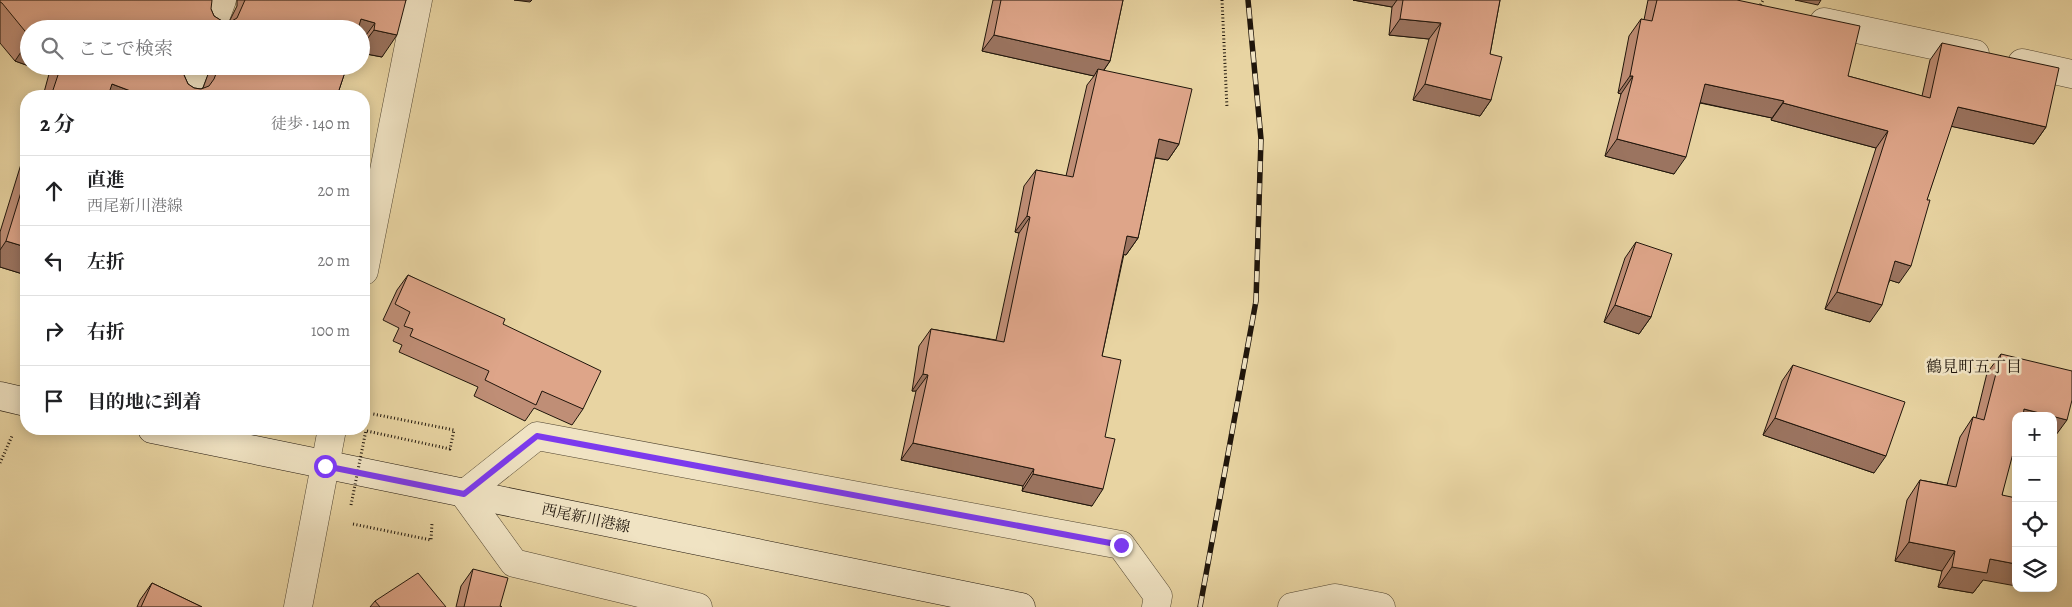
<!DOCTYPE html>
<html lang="ja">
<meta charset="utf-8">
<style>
:root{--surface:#fff;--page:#f6f6f6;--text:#202124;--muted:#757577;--line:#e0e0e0}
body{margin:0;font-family:Alegreya,"Noto Serif JP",serif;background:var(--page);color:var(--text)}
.controls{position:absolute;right:15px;bottom:15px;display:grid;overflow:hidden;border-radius:10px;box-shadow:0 2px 12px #0003}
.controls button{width:45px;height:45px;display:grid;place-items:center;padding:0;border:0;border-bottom:1px solid var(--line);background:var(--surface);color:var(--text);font:25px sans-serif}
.stop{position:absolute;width:15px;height:15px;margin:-11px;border:4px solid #7c3aed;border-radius:50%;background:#fff}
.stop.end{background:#7c3aed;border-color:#fff;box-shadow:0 1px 5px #0008}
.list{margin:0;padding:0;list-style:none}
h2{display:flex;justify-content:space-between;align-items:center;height:65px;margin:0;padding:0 20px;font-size:21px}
h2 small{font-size:16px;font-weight:400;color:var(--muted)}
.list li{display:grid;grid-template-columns:32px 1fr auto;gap:15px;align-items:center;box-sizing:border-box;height:70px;padding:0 20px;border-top:1px solid var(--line)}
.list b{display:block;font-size:19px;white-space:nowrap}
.list p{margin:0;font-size:16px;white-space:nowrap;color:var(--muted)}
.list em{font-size:16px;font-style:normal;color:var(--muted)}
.icon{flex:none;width:28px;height:28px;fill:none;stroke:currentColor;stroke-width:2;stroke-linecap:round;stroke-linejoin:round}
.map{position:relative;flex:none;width:2072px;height:607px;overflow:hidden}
.search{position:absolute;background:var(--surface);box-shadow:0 2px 12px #0003;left:20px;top:20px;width:350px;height:55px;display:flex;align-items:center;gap:12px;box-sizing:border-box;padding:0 18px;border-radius:28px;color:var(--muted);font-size:19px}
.panel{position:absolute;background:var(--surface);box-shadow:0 2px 12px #0003;left:20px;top:90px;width:350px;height:345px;border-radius:20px}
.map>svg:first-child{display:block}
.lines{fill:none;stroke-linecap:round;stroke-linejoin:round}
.street-casing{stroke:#514531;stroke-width:29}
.secondary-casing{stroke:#1f150b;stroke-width:29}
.path{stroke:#1f150b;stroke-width:3;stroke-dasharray:1 2.5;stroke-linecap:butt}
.street{stroke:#f0e3c3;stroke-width:28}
.secondary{stroke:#f0e3c3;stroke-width:28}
.rail-casing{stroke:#1f150b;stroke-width:5.5}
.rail{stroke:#f0e3c3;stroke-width:4;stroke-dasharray:11;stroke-linecap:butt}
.path-bridge{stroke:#1f150b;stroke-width:3;stroke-dasharray:1 2.5;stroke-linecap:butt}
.wall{fill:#bf8e76;stroke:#1f150b}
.shaded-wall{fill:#9b7460;stroke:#1f150b}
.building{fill:#dea589;stroke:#1f150b}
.route{stroke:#7c3aed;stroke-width:6}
.labels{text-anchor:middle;stroke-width:5;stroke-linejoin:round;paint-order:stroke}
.street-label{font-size:15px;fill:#1f150b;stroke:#f0e3c3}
.neighbourhood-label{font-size:16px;fill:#1f150b;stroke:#f0e3c3}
</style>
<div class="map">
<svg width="2072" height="607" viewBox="0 0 2072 607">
<rect width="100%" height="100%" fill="#e8d4a2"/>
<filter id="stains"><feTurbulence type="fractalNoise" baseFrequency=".004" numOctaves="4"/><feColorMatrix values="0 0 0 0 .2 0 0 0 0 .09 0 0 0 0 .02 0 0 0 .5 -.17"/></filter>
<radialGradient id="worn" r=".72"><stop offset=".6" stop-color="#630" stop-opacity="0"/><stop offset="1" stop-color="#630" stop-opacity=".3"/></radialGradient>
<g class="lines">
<defs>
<g id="street">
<path d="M1824 22 1975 54"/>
<path d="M211 29 222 0"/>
<path d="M2022 63 2072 74"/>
<path d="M184 96 196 66"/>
<path d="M364 271 418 0"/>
<path d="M298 607 332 429"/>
<path d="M698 607 514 563 464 494 537 436 1121 545 1158 596 1156 607"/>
<path d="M1292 607 1335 598 1381 607"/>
</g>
<g id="secondary">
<path d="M0 396 26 402"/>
<path d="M152 429 1021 607"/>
</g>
</defs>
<use href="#street" class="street-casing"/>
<use href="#secondary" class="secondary-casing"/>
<g class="path">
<path d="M1222 0 1227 108"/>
<path d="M1759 8 1763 0"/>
<path d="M367 431 450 449 454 430 373 414"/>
<path d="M0 463 12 436"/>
<path d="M353 524 431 540 432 523"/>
</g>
<use href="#street" class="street"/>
<use href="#secondary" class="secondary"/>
<defs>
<path id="rail" d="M1200 607 1256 301 1261 139 1248 0"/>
</defs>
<use href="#rail" class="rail-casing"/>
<use href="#rail" class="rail"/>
<path class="path-bridge" d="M351 505 366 430"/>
</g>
<g class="wall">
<path d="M0 0 211 9 214 16 222 21 229 22 237 6V0H406L382 57 361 53V29H29V66L15 61 0 43Z"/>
<path d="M993 0H1123L1110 61 1104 70 1179 144 1168 160 1155 158 1138 238 1126 255 1124 254 1102 356 1092 506 1022 491 1023 486 901 460 916 391H912L919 346 931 329 996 340 1019 233 1015 232 1024 186 1036 170 1066 176 1087 85 1094 76 982 51Z"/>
<path d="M1353 0H1500L1490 54 1491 100 1480 116 1413 100 1429 39 1389 35 1392 7Z"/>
<path d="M1648 0H1737L1848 76 1922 96 1930 60 1942 43 2046 127 2034 144 1951 126 1899 283 1890 280 1870 322 1825 309 1876 148 1771 120 1772 118 1700 103 1674 174 1605 156 1621 94 1618 93 1629 36 1641 19 1644 20Z"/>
<path d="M29 66H187L184 75 188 84 194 88 201 89 203 88 211 66H347L337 96H43L49 74Z"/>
<path d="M26 148V275L0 267V232Z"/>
<path d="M1636 242 1651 317 1639 334 1604 322 1625 258Z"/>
<path d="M408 275 503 324 583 409 572 425 534 408 525 421 474 396 478 387 399 352 402 345 393 341 399 328 383 320 397 290Z"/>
<path d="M2001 354 2053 439 2016 416 2002 495 1983 580 1973 593 1938 587 1942 571 1895 561 1907 500 1920 480 1947 485 1960 437 1973 417 1976 418 1987 373Z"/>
<path d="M1793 365 1874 473 1763 435 1782 381Z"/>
<path d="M473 569 500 606 502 607H456L461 586Z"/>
<path d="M152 583 202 607H137L140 600Z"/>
<path d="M375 601 446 607H370Z"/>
</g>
<g class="shaded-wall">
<path d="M514 0H532L530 2Z"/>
<path d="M1353 0H1397L1392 7Z"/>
<path d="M1795 0H1821L1818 5Z"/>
<path d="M361 19 375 23 361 42V29H354Z"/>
<path d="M1400 19 1441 23 1429 39 1389 35Z"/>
<path d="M374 30 397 35 382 57 361 53V47Z"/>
<path d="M994 35 1110 61 1099 77 1098 69 1094 76 982 51Z"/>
<path d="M29 40V66L15 61Z"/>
<path d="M29 66H55L49 74Z"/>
<path d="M1630 76H1633L1621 94 1618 93Z"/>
<path d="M112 84 144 96H104Z"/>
<path d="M1425 84 1491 100 1480 116 1413 100Z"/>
<path d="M1705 84 1784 101 1772 118 1693 101Z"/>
<path d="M1783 103 1888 131 1876 148 1771 120Z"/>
<path d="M1958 107 2046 127 2034 144 1945 125Z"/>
<path d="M1159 139 1179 144 1168 160 1147 156Z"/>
<path d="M1617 139 1686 157 1674 174 1605 156Z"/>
<path d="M1027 216 1030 217 1019 233 1015 232Z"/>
<path d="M1127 236 1138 238 1126 255 1116 253Z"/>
<path d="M6 241 26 247V275L0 267V250Z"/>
<path d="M1895 261 1911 266 1899 283 1883 278Z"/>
<path d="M1837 292 1882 305 1870 322 1825 309Z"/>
<path d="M1615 305 1651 317 1639 334 1604 322Z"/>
<path d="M923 374 928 375 916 391H912Z"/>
<path d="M2024 409 2051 416H2020Z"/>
<path d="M2053 416 2067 420 2053 439Z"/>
<path d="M1775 418 1886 456 1874 473 1763 435Z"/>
<path d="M913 443 1034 469 1023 486 901 460Z"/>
<path d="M1033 474 1103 489 1092 506 1022 491Z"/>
<path d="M1909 542 1955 551 1942 571 1895 561Z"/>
<path d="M1990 559 2016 564V586L1983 580 1973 593 1938 587 1952 567Z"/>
</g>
<g class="building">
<path d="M0 0H212L211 9 214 16 222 21 230 22 237 18 245 0H406L397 35 374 30 375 23 361 19 358 29H29V36L2 3 0 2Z"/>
<path d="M1001 0H1123L1110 61 994 35Z"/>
<path d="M1403 0H1500L1490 54 1502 57 1491 100 1425 84 1441 23 1400 19Z"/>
<path d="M1657 0H1737L1860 26 1848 76 1930 98 1942 43 2059 68 2046 127 1958 107 1927 200H1930L1911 266 1895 261 1882 305 1837 292 1888 131 1783 103 1784 101 1705 84 1686 157 1617 139 1633 76H1630L1641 19 1652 21Z"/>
<path d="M61 66H187L184 75 188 84 194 88 201 89 209 86 214 79 219 66H347L337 96H144L112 84 108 96H51Z"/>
<path d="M1098 69 1192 89 1179 144 1159 139 1138 238 1127 236 1102 356 1121 360 1105 437 1115 439 1103 489 1033 474 1034 469 913 443 928 375 923 374 931 329 1004 342 1030 217 1027 216 1036 170 1073 177Z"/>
<path d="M26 176V247L6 241Z"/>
<path d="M1636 242 1672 254 1651 317 1615 305Z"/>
<path d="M408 275 505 319 503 324 601 371 583 409 542 391 536 405 485 380 489 371 410 336 413 329 404 326 410 312 395 304Z"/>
<path d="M2001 354 2072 371V400L2067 420 2024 409 2023 416H2016V442L2002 495 2016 498V564L1990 559 1987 573 1952 567 1955 551 1909 542 1920 480 1956 487 1973 417 1984 420Z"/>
<path d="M1793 365 1905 402 1886 456 1775 418Z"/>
<path d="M473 569 508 578 500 606 502 607H464Z"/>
<path d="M418 573 446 607H380L375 601Z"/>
<path d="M152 583 202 607H141Z"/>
</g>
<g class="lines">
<path class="route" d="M325 466 464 494 537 436 1121 545"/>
</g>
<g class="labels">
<g class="street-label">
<text transform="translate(586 518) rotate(12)" y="5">西尾新川港線</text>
</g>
<g class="neighbourhood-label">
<text x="1974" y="372">鶴見町五丁目</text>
</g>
</g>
<rect width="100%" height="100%" filter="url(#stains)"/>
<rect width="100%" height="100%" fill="url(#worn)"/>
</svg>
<div class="controls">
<button>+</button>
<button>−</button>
<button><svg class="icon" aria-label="locate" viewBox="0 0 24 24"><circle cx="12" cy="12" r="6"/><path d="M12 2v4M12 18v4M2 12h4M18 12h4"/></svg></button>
<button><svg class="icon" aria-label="layers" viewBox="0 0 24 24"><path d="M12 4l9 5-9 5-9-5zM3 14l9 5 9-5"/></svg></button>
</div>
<div class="stop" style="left:325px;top:466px"></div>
<div class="stop end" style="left:1121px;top:545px"></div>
<div class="search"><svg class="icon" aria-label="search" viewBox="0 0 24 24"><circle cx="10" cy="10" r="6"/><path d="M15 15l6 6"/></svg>ここで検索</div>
<section class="panel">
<h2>2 分<small>徒歩 · 140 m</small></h2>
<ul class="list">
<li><svg class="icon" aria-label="ahead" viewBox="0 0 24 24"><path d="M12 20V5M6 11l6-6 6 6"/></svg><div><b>直進</b><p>西尾新川港線</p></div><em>20 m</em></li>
<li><svg class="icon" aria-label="left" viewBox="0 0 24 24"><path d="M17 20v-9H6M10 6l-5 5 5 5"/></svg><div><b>左折</b></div><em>20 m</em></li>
<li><svg class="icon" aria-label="right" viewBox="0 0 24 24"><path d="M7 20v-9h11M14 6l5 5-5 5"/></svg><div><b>右折</b></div><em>100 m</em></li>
<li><svg class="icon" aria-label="arrive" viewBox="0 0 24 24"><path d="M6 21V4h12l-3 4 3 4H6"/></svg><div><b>目的地に到着</b></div></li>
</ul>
</section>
</div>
